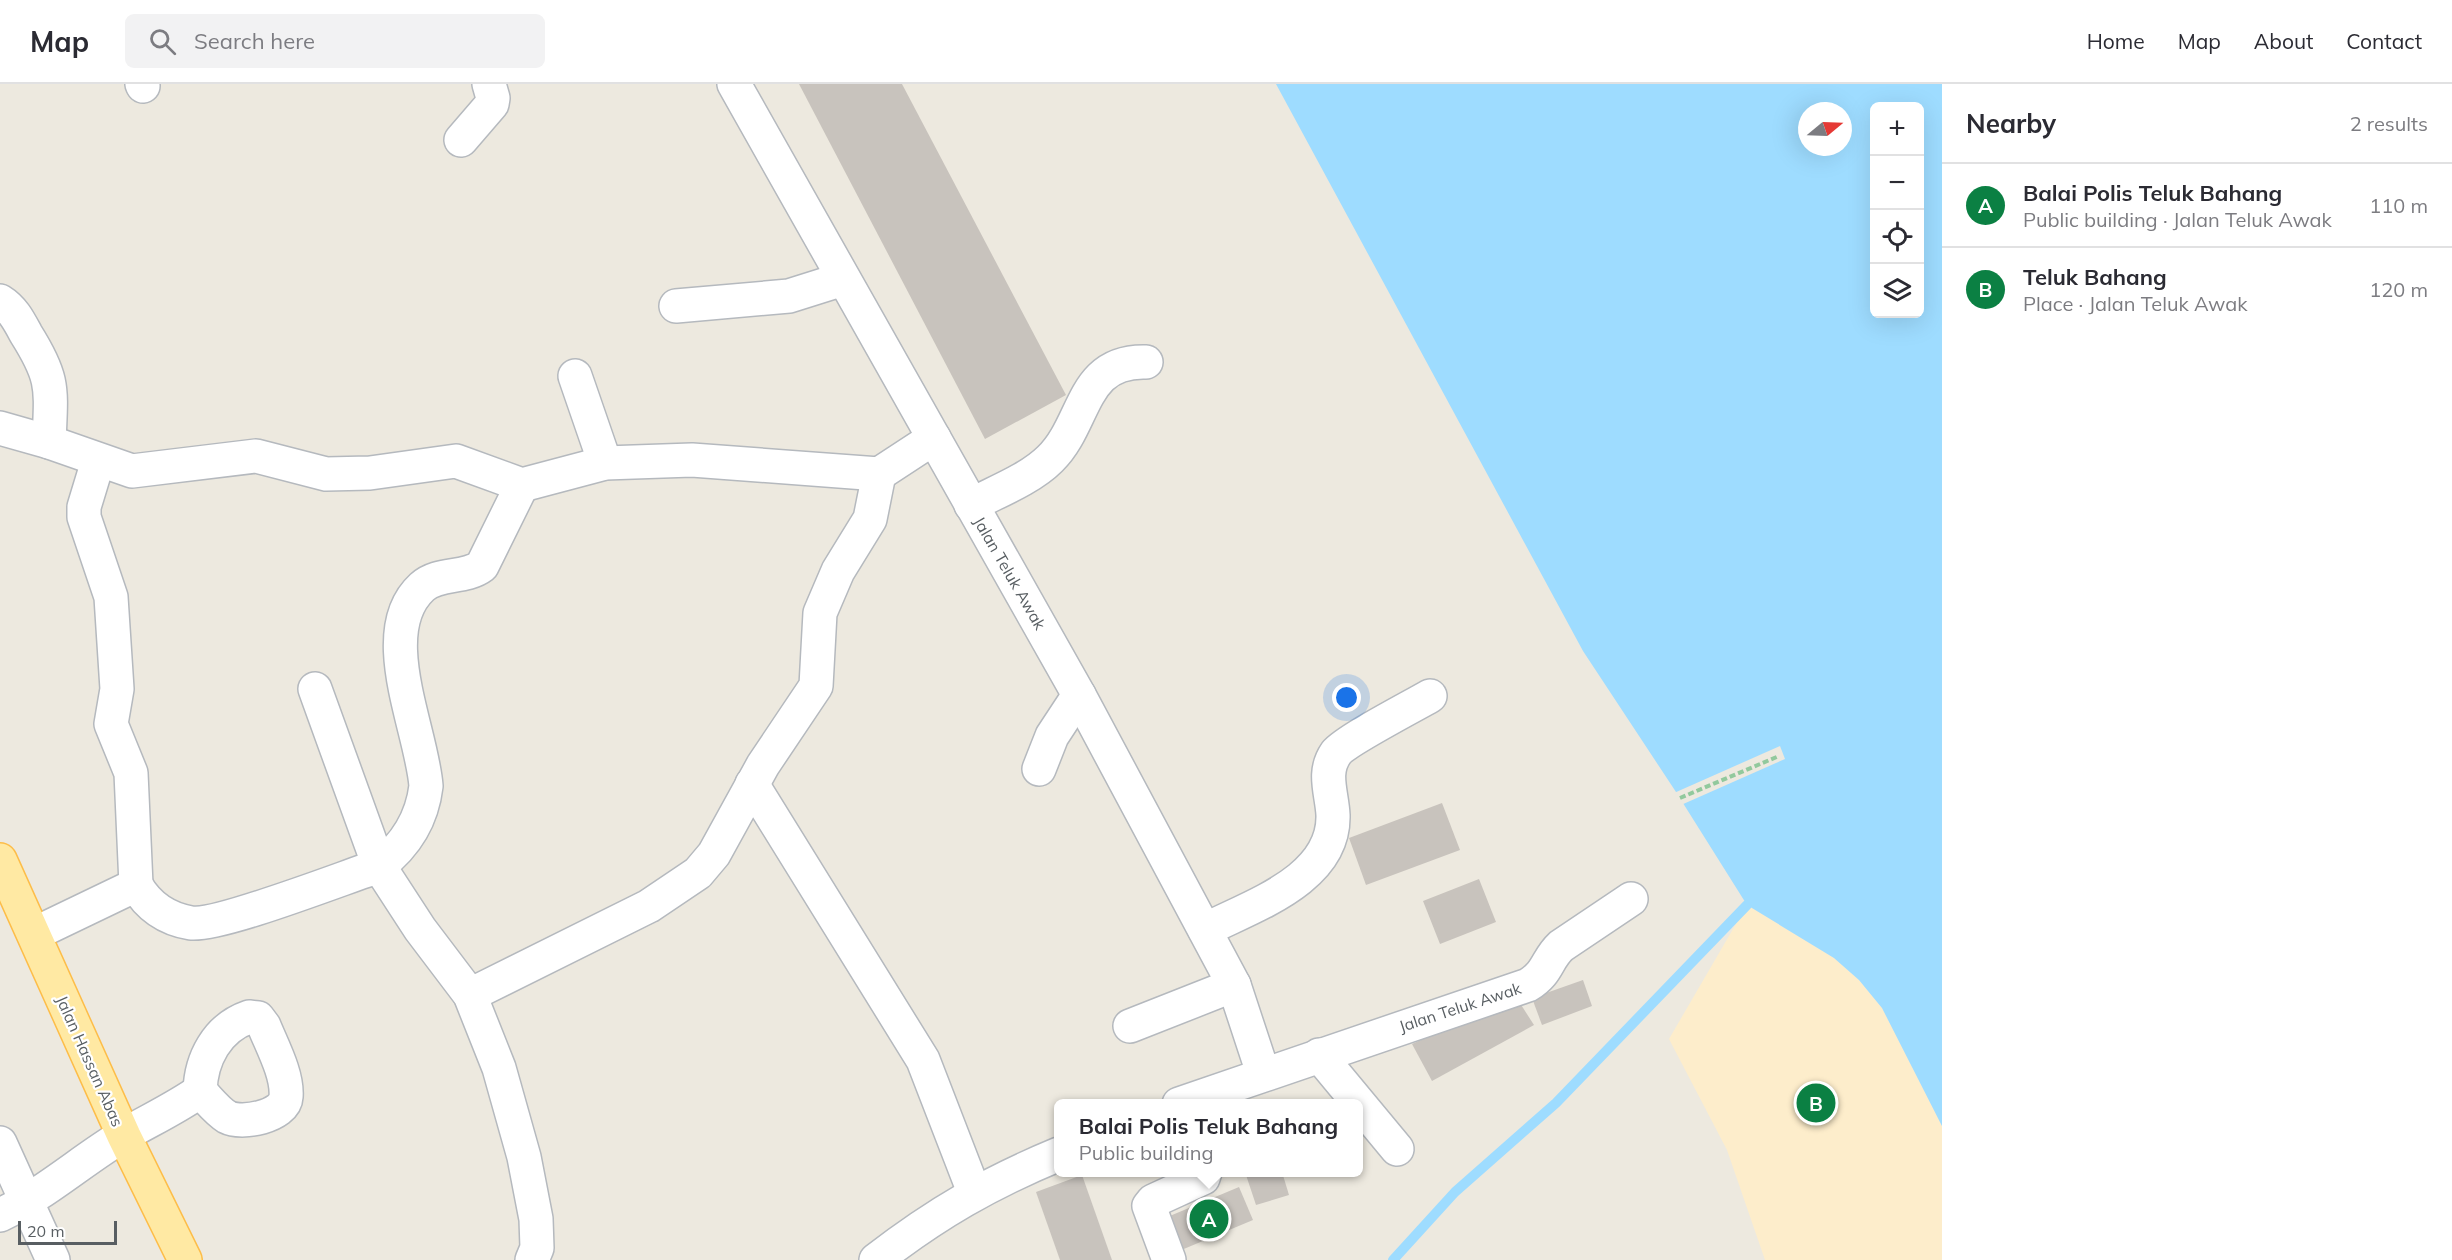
<!DOCTYPE html>
<meta charset="utf-8">
<style>
:root{--surface:#fff;--page:#f2f2f3;--text:#2b2b33;--muted:#7c7c81;--line:#e1e1e2;--accent:#0b8043}
body{margin:0;font-family:Mulish,sans-serif;background:var(--page);color:var(--text)}
.controls{position:absolute;right:18px;top:18px;display:grid;overflow:hidden;border-radius:9px;box-shadow:0 6px 24px #0002}
.controls button{width:54px;height:54px;display:grid;place-items:center;padding:0;border:0;border-bottom:2px solid var(--line);background:var(--surface);color:var(--text);font:30px sans-serif}
.compass{position:absolute;left:1798px;top:18px;width:54px;height:54px;border-radius:50%;background:var(--surface);box-shadow:0 6px 24px #0002;rotate:71deg}
.scale{position:absolute;left:18px;bottom:15px;width:99px;box-sizing:border-box;padding-left:6px;border:3px solid #585e62;border-top:0;font-size:16px;line-height:21px;white-space:nowrap;color:#585e62;-webkit-text-stroke:4px #fff;paint-order:stroke}
.you{position:absolute;left:1347px;top:614px;width:21px;height:21px;margin:-15px;border:4px solid #fff;border-radius:50%;background:#1a73e8;box-shadow:0 0 0 9px #1a73e833}
.badge{display:grid;place-items:center;width:39px;height:39px;border-radius:50%;background:var(--accent);color:#fff;font-size:20px;font-weight:700}
.pin{position:absolute;translate:-50% -50%;border:3px solid #fff;box-shadow:0 2px 6px #0006}
.popup{position:absolute;left:1054px;top:1015px;width:309px;height:78px;box-sizing:border-box;display:grid;place-content:center;border-radius:9px;background:var(--surface);filter:drop-shadow(0 2px 4px #0005);font-size:20px;white-space:nowrap;color:var(--muted)}
.popup b{font-size:22px;color:var(--text)}
.popup::after{content:'';position:absolute;left:50%;top:100%;margin-left:-12px;border:12px solid transparent;border-top-color:var(--surface)}
.list{margin:0;padding:0;list-style:none}
h2{display:flex;justify-content:space-between;align-items:center;height:78px;margin:0;padding:0 24px;font-size:26px}
h2 small{font-size:20px;font-weight:400;color:var(--muted)}
.list li{display:grid;grid-template-columns:39px 1fr auto;gap:18px;align-items:center;box-sizing:border-box;height:84px;padding:0 24px;border-top:2px solid var(--line)}
.list b{display:block;font-size:22px;white-space:nowrap}
.list p{margin:0;font-size:20px;white-space:nowrap;color:var(--muted)}
.list em{font-size:20px;font-style:normal;color:var(--muted)}
.icon{flex:none;width:33px;height:33px;fill:none;stroke:currentColor;stroke-width:2;stroke-linecap:round;stroke-linejoin:round}
.map{position:relative;flex:none;width:1942px;height:1176px;overflow:hidden}
header{display:flex;align-items:center;gap:36px;box-sizing:border-box;height:84px;padding:0 30px;background:var(--surface);border-bottom:2px solid var(--line)}
header strong{font-size:28px}
nav{display:flex;gap:33px;margin-inline-start:auto;font-size:21px}
.search{width:420px;height:54px;background:var(--page);display:flex;align-items:center;gap:15px;box-sizing:border-box;padding:0 21px;border-radius:9px;color:var(--muted);font-size:22px}
main{display:flex}
aside{flex:1;background:var(--surface)}
.map>svg:first-child{display:block}
.sand{fill:#fdedcb}
.water{fill:#9edcff;fill-rule:evenodd}
.pier{fill:#ede9df}
.lines{fill:none;stroke-linecap:round;stroke-linejoin:round}
.stream{stroke:#9edcff;stroke-width:10}
.building{fill:#c8c3bd}
.minor-casing{stroke:#b5b9be;stroke-width:36}
.major-casing{stroke:#fdbd49;stroke-width:36}
.path{stroke:#92c99d;stroke-width:4;stroke-dasharray:6 3;stroke-linecap:butt}
.minor{stroke:#fff;stroke-width:33}
.major{stroke:#ffe9a3;stroke-width:33}
.labels{text-anchor:middle;stroke-width:4.5;stroke-linejoin:round;paint-order:stroke}
.street-label{font-size:16px;fill:#585e62;stroke:#fff}
</style>
<header>
<strong>Map</strong>
<div class="search"><svg class="icon" aria-label="search" viewBox="0 0 24 24"><circle cx="10" cy="10" r="6"/><path d="M15 15l6 6"/></svg>Search here</div>
<nav><a>Home</a><a>Map</a><a>About</a><a>Contact</a></nav>
</header>
<main>
<div class="map">
<svg width="1942" height="1176" viewBox="0 0 1942 1176">
<rect width="100%" height="100%" fill="#ede9df"/>
<path class="sand" d="M1747 821 1834 874 1859 896 1882 924 1942 1042V1176H1765L1727 1066 1669 955Z"/>
<path class="water" d="M1276 0H1942V1042L1882 924 1859 896 1834 874 1747 821 1676 708 1583 567ZM1874 22H1920V230H1874ZM1807 27H1843V63H1807Z"/>
<path class="pier" d="M1780 662 1785 675 1681 721 1674 709Z"/>
<g class="lines">
<path class="stream" d="M1393 1176 1455 1108 1556 1019 1747 821"/>
</g>
<g class="building">
<path d="M799 0H902L1066 311 985 355Z"/>
<path d="M1442 719 1460 766 1366 801 1349 754Z"/>
<path d="M1479 795 1496 838 1440 860 1423 817Z"/>
<path d="M1583 896 1592 922 1542 941 1532 914Z"/>
<path d="M1516 913 1534 941 1432 997 1412 960Z"/>
<path d="M1245 1088H1282L1289 1111 1256 1121Z"/>
<path d="M1082 1091 1112 1176H1060L1036 1108Z"/>
<path d="M1239 1103 1253 1136 1179 1167 1165 1134Z"/>
</g>
<g class="lines">
<defs>
<g id="minor">
<path d="M142 0 143 2"/>
<path d="M734 0 1079 611 1234 901 1263 989"/>
<path d="M461 56 492 20 493 14 489 0"/>
<path d="M0 217C13 225 19 237 26 250 55 296 51 305 49 358"/>
<path d="M676 222 789 212 843 195"/>
<path d="M575 292 605 379"/>
<path d="M0 344 49 358 132 387 256 372 326 390 370 389 456 377 522 401 605 379 692 376 879 390 934 354"/>
<path d="M98 377 84 423V433L111 513 117 605 111 640 131 689 136 801"/>
<path d="M971 421C996 408 1030 395 1050 375 1087 339 1080 276 1146 278"/>
<path d="M315 605 379 782 420 845 470 911 499 984 524 1073 536 1135 537 1164 532 1176"/>
<path d="M1039 685 1052 652 1079 611"/>
<path d="M752 700 923 976 974 1108"/>
<path d="M1205 846C1251 822 1335 796 1333 731 1332 709 1322 689 1336 669 1345 657 1413 622 1430 612"/>
<path d="M34 850 136 801C148 822 167 835 191 839 218 843 345 793 379 782 405 762 422 736 426 702 422 646 373 548 422 503 438 488 465 495 482 482L522 401"/>
<path d="M470 911 649 822 698 789 714 770 763 681 816 602 820 529 838 487 870 435 879 390"/>
<path d="M249 933 258 934 264 942C272 962 288 991 286 1013 285 1032 242 1041 227 1033 217 1027 208 1015 200 1007 201 975 217 944 249 933Z"/>
<path d="M1130 942 1234 901"/>
<path d="M1319 971 1397 1065"/>
<path d="M1179 1020 1528 901C1549 888 1546 876 1561 862L1631 815"/>
<path d="M0 1059 53 1176"/>
<path d="M0 1131C45 1110 82 1076 124 1051 150 1036 176 1024 200 1007"/>
<path d="M876 1176C937 1129 989 1099 1059 1070"/>
<path d="M1169 1176 1149 1122 1153 1117 1203 1094 1205 1088"/>
</g>
<path id="major" d="M0 776 124 1052 185 1176"/>
</defs>
<use href="#minor" class="minor-casing"/>
<use href="#major" class="major-casing"/>
<path class="path" d="M1680 714 1779 672"/>
<use href="#minor" class="minor"/>
<use href="#major" class="major"/>
</g>
<g class="labels">
<g class="street-label">
<text transform="translate(1010 489) rotate(60)" y="6">Jalan Teluk Awak</text>
<text transform="translate(1460 923) rotate(-18)" y="6">Jalan Teluk Awak</text>
<text transform="translate(90 977) rotate(66)" y="6">Jalan Hassan Abas</text>
</g>
</g>
</svg>
<div class="controls">
<button>+</button>
<button>−</button>
<button><svg class="icon" aria-label="locate" viewBox="0 0 24 24"><circle cx="12" cy="12" r="6"/><path d="M12 2v4M12 18v4M2 12h4M18 12h4"/></svg></button>
<button><svg class="icon" aria-label="layers" viewBox="0 0 24 24"><path d="M12 4l9 5-9 5-9-5zM3 14l9 5 9-5"/></svg></button>
</div>
<svg class="compass" viewBox="-18 -18 36 36"><path d="M0-13l5 13h-10z" fill="#e53935"/><path d="M0 13l5-13h-10z" fill="#7c7c81"/></svg>
<div class="scale">20 m</div>
<div class="you"></div>
<div class="pin badge" style="left:1209px;top:1135px">A</div>
<div class="popup"><b>Balai Polis Teluk Bahang</b>Public building</div>
<div class="pin badge" style="left:1816px;top:1019px">B</div>
</div>
<aside>
<h2>Nearby<small>2 results</small></h2>
<ul class="list">
<li><span class="badge">A</span><div><b>Balai Polis Teluk Bahang</b><p>Public building · Jalan Teluk Awak</p></div><em>110 m</em></li>
<li><span class="badge">B</span><div><b>Teluk Bahang</b><p>Place · Jalan Teluk Awak</p></div><em>120 m</em></li>
</ul>
</aside>
</main>
